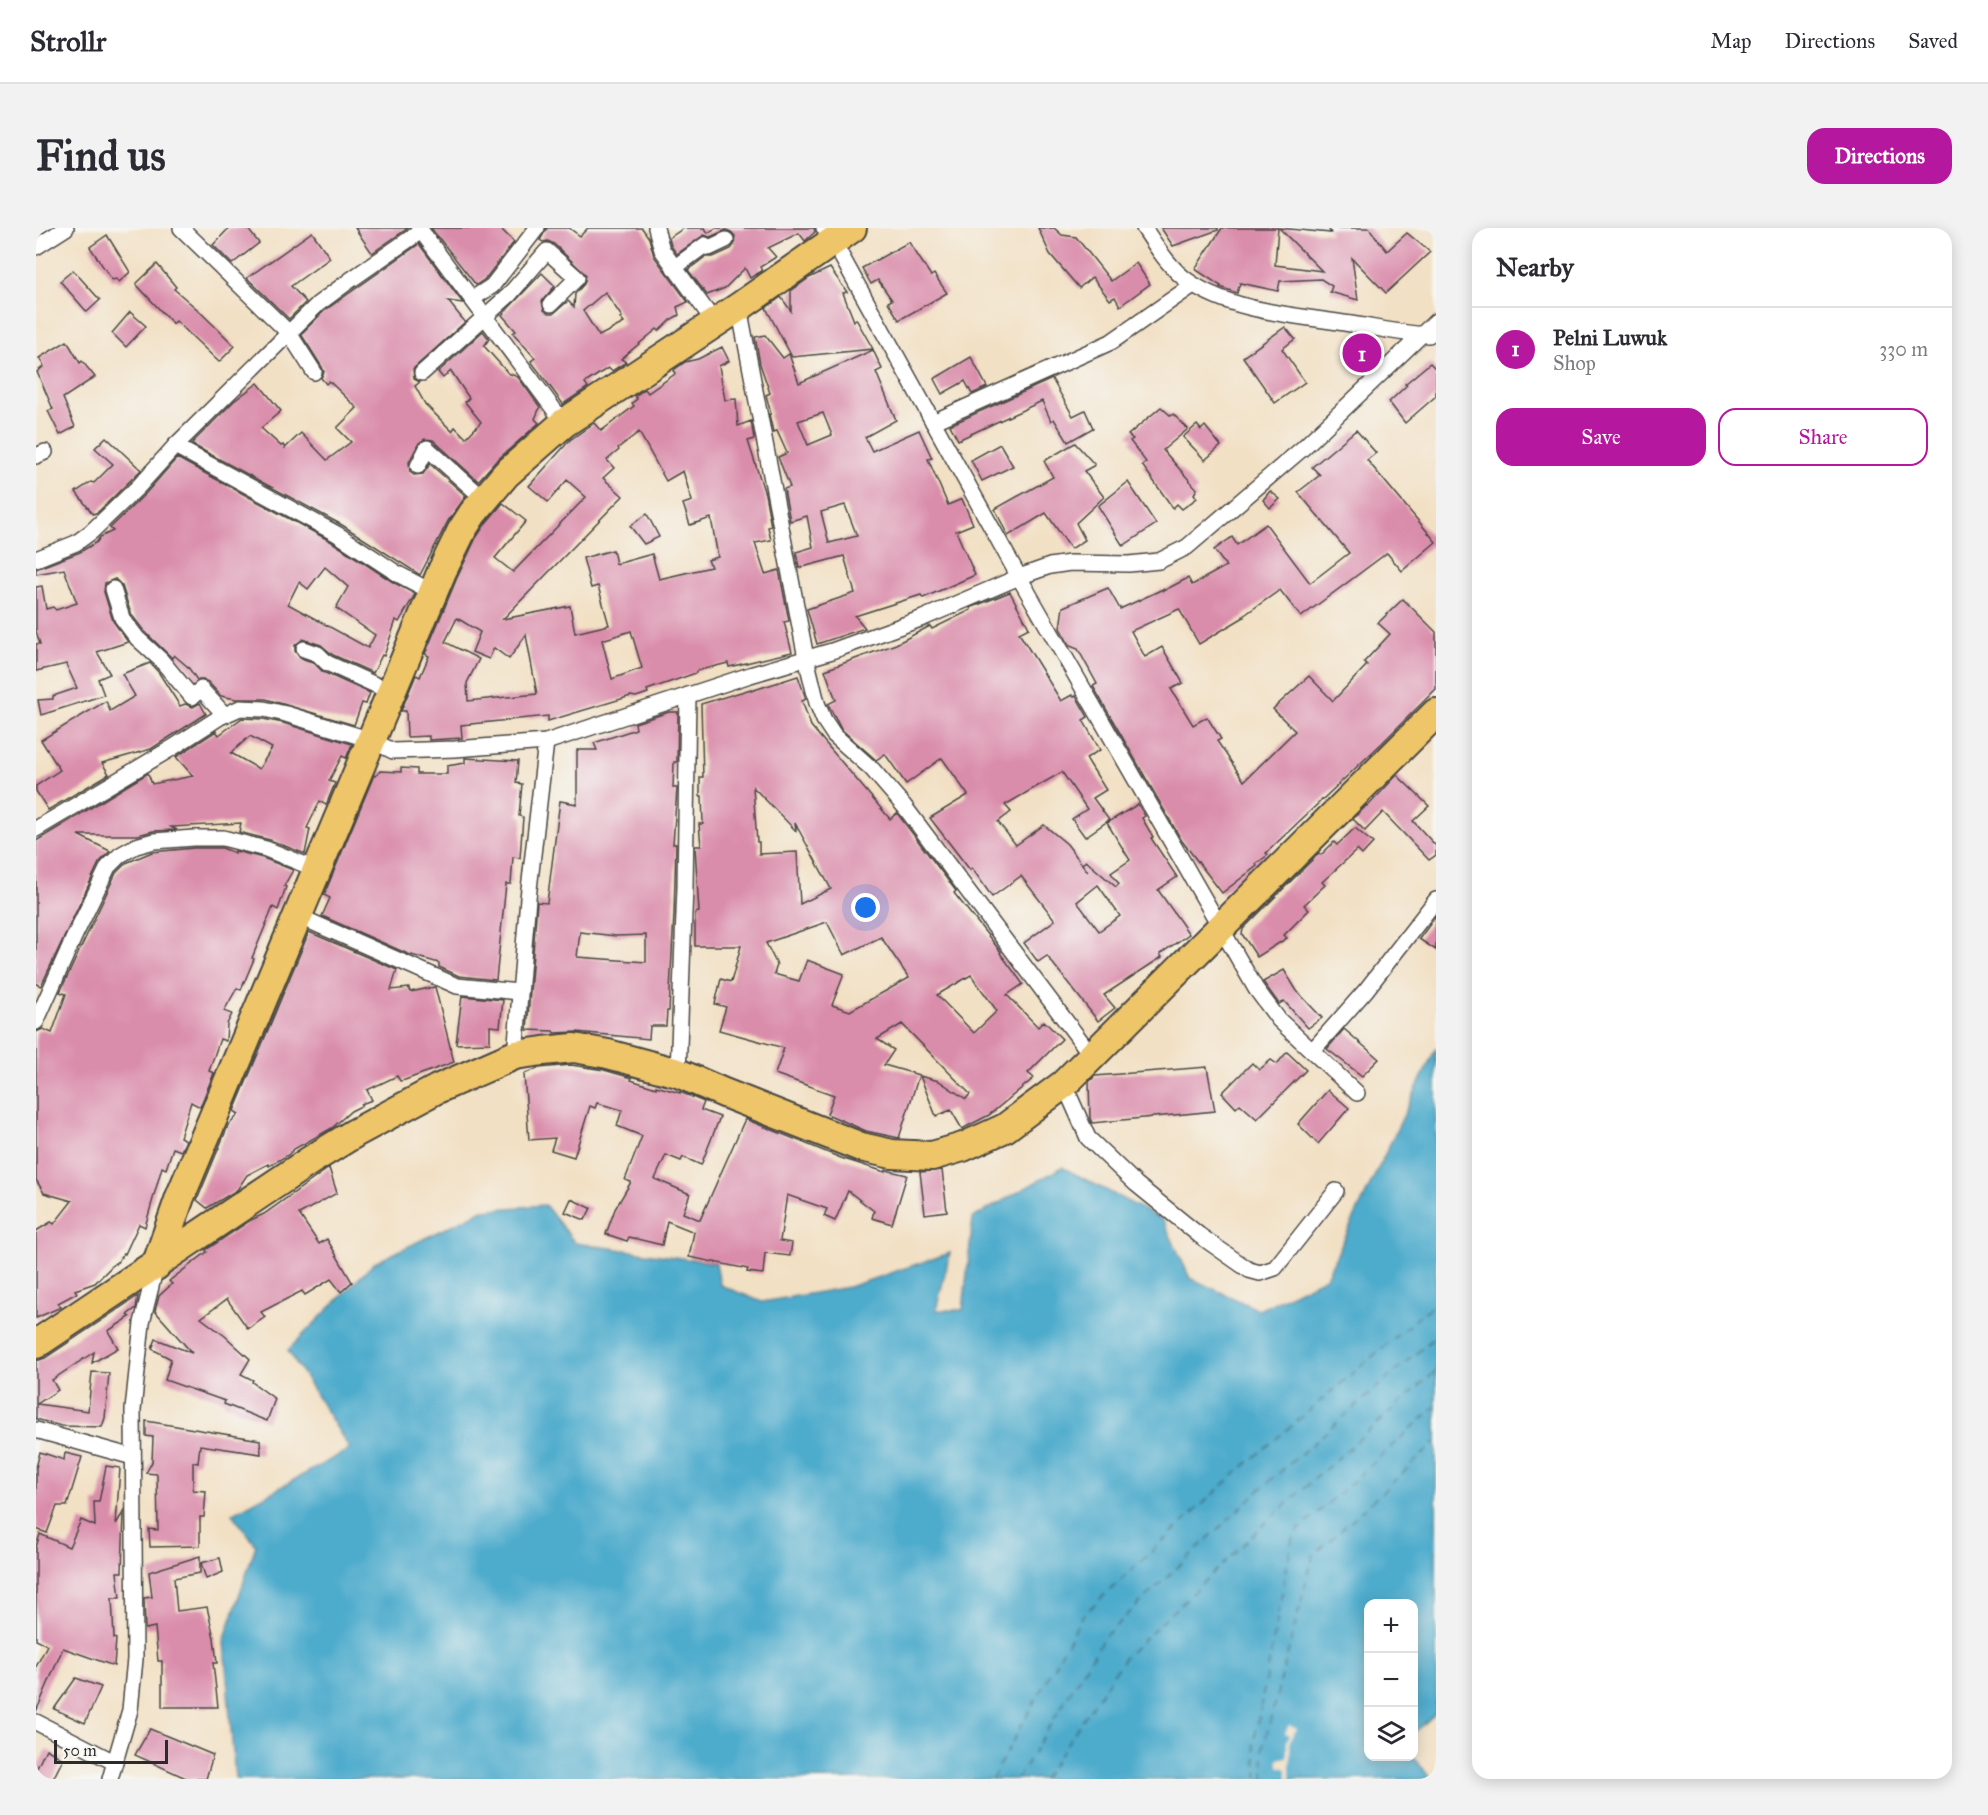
<!DOCTYPE html>
<meta charset="utf-8">
<style>
:root{--surface:#fff;--page:#f2f2f3;--text:#2b2b33;--muted:#7c7c81;--line:#e1e1e2;--accent:#b5179e}
body{margin:0;font-family:"IM FELL Great Primer",serif;background:var(--page);color:var(--text)}
.controls{position:absolute;right:18px;bottom:18px;display:grid;overflow:hidden;border-radius:12px;box-shadow:0 3px 15px #0003}
.controls button{width:54px;height:54px;display:grid;place-items:center;padding:0;border:0;border-bottom:2px solid var(--line);background:var(--surface);color:var(--text);font:30px sans-serif}
.scale{position:absolute;left:18px;bottom:15px;width:114px;box-sizing:border-box;padding-left:6px;border:3px solid #2b2b2b;border-top:0;font-size:16px;line-height:21px;white-space:nowrap;color:#2b2b2b;-webkit-text-stroke:4px #f6f6f2;paint-order:stroke}
.you{position:absolute;left:830px;top:680px;width:21px;height:21px;margin:-15px;border:4px solid #fff;border-radius:50%;background:#1a73e8;box-shadow:0 0 0 9px #1a73e833}
.badge{display:grid;place-items:center;width:39px;height:39px;border-radius:50%;background:var(--accent);color:#fff;font-size:20px;font-weight:700}
.pin{position:absolute;translate:-50% -50%;border:3px solid #fff;box-shadow:0 2px 6px #0006}
.list{margin:0;padding:0;list-style:none}
h2{display:flex;justify-content:space-between;align-items:center;height:78px;margin:0;padding:0 24px;font-size:26px}
h2 small{font-size:20px;font-weight:400;color:var(--muted)}
.list li{display:grid;grid-template-columns:39px 1fr auto;gap:18px;align-items:center;box-sizing:border-box;height:84px;padding:0 24px;border-top:2px solid var(--line)}
.list b{display:block;font-size:22px;white-space:nowrap}
.list p{margin:0;font-size:20px;white-space:nowrap;color:var(--muted)}
.list em{font-size:20px;font-style:normal;color:var(--muted)}
.actions{display:flex;gap:12px;padding:18px 24px}
.actions a{flex:1;padding:14px 0;border:2px solid var(--accent);border-radius:18px;text-align:center;font-size:21px;color:var(--accent)}
.actions .main{background:var(--accent);color:#fff}
.icon{flex:none;width:33px;height:33px;fill:none;stroke:currentColor;stroke-width:2;stroke-linecap:round;stroke-linejoin:round}
.map{position:relative;flex:none;width:1400px;height:1551px;overflow:hidden;border-radius:18px}
header{display:flex;align-items:center;gap:36px;box-sizing:border-box;height:84px;padding:0 30px;background:var(--surface);border-bottom:2px solid var(--line)}
header strong{font-size:28px}
nav{display:flex;gap:33px;margin-inline-start:auto;font-size:21px}
.intro{display:flex;align-items:center;justify-content:space-between;box-sizing:border-box;height:144px;padding:0 36px}
h1{margin:0;font-size:42px}
.button{padding:15px 27px;border-radius:18px;background:var(--accent);color:#fff;font-size:21px;font-weight:700}
main{display:flex;gap:36px;padding:0 36px}
aside{flex:1;background:var(--surface);border-radius:18px;box-shadow:0 3px 15px #0003}
.map>svg:first-child{display:block}
.water{fill:#4eabcc;stroke:#3c6b7c;stroke-width:1.5}
.pier{fill:#f2e0c4}
.lines{fill:none;stroke-linecap:round;stroke-linejoin:round}
.ferry{stroke:#375863;stroke-width:1.5;stroke-dasharray:8 6;stroke-linecap:butt}
.building{fill:#da8dab;fill-rule:evenodd}
.street-casing{stroke:#494642;stroke-width:18}
.highway-casing{stroke:#494642;stroke-width:32}
.street{stroke:#fff;stroke-width:15}
.highway{stroke:#eec569;stroke-width:28}
</style>
<header>
<strong>Strollr</strong>
<nav><a>Map</a><a>Directions</a><a>Saved</a></nav>
</header>
<div class="intro"><h1>Find us</h1><a class="button">Directions</a></div>
<main>
<div class="map">
<svg width="1400" height="1551" viewBox="0 0 1400 1551">
<rect width="100%" height="100%" fill="#f6f6f2"/>
<filter id="ink" filterUnits="userSpaceOnUse"><feTurbulence type="fractalNoise" baseFrequency=".0167" numOctaves="2"/><feDisplacementMap in="SourceGraphic" scale="12" xChannelSelector="R" yChannelSelector="G"/><feConvolveMatrix kernelMatrix="1 2 1 2 8 2 1 2 1" color-interpolation-filters="sRGB"/></filter>
<filter id="wash" filterUnits="userSpaceOnUse"><feTurbulence type="fractalNoise" baseFrequency=".008" numOctaves="4" result="noise"/><feDisplacementMap in="SourceGraphic" scale="24" xChannelSelector="R" yChannelSelector="G"/><feGaussianBlur stdDeviation="1.35" result="paint"/><feColorMatrix in="noise" values="0 0 0 0 0 0 0 0 0 0 0 0 0 0 0 0 0 1.4 0 .05"/><feComposite in="paint" operator="in"/></filter>
<g filter="url(#wash)">
<rect width="100%" height="100%" fill="#f2e0c4"/>
<path class="water" d="M1400 820V1485L1378 1505V1376H1332V1528L1376 1529 1397 1551H199L188 1413 220 1317 196 1286 314 1221 252 1122 338 1035 447 982 509 977 539 1015 680 1035 684 1057 726 1074 813 1059 914 1025 900 1082H927L937 990 1026 939 1127 992 1154 1050 1223 1082 1290 1049Z"/>
<path class="pier" d="M1253 1497 1261 1501 1254 1512V1551H1251V1541L1242 1538V1531L1251 1529V1512L1254 1507 1249 1505Z"/>
<g class="lines">
<g class="ferry">
<path d="M956 1551 1046 1388 1199 1246 1400 1074"/>
<path d="M981 1551 1068 1409 1219 1266 1400 1108"/>
<path d="M1007 1551 1089 1429 1238 1287 1400 1143"/>
<path d="M1222 1551 1218 1514 1257 1307 1400 1178"/>
<path d="M1228 1551 1227 1520 1277 1328 1400 1214"/>
</g>
</g>
<g id="blocks">
<g class="building">
<path d="M193 0H211L223 15 196 36 177 17Z"/>
<path d="M319 0H372L336 25Z"/>
<path d="M395 0H464L478 14 449 51 440 57Z"/>
<path d="M511 0H533L544 8 552 0H606L613 10 618 28 652 74 641 79 643 87 634 92 623 103 621 101 585 131 590 134 576 143 572 140 549 155 552 159 527 176 495 133 499 130 477 105 480 103 466 87 506 45 519 58 506 73 508 82 512 85H518L532 73 538 79 539 66 548 56 550 47 518 16 512 13 507 14 504 12ZM569 64 586 89 584 90 588 95 563 108 547 83Z"/>
<path d="M648 0H669L672 5 680 0H778L779 4 769 13 763 5 732 20 740 29 724 39 726 43 714 50 709 40 689 60 671 67 652 42 669 29H677L695 21 698 17 699 8 695 4 690 2 674 9 668 7 641 26 635 18 633 10Z"/>
<path d="M1002 0H1018L1026 7 1040 9 1075 53 1100 35 1114 56 1084 78 1079 69 1074 72 1056 49 1043 60 1014 26Z"/>
<path d="M1125 0H1182V2L1137 18Z"/>
<path d="M1186 0H1242L1239 37 1286 43 1243 0 1295 5 1292 0H1333L1351 23 1371 5 1394 24 1350 65 1316 30 1322 72 1294 64 1296 58 1285 51 1244 53 1242 63 1204 55 1201 65 1184 59 1185 58 1159 41Z"/>
<path d="M276 4 294 30 255 58 270 74 253 91 211 50Z"/>
<path d="M71 7 94 44 83 54 80 51 76 52 54 19Z"/>
<path d="M873 14 895 48 898 46 911 65 863 92 852 74 856 72 842 52 835 56 826 40Z"/>
<path d="M383 16 427 75 412 73 429 94 377 141 378 151 384 154 379 158 389 176 416 203 419 199 430 210 445 194 429 174 433 170 415 143 407 150 402 144 447 103 453 111 448 118 472 145 482 149 504 179 499 191 503 195 459 234 442 253 397 212 389 211 383 215 373 234 374 244 378 247 387 246 394 236 430 268 412 293 384 347 306 297 155 216 198 173 222 155 245 183 225 200 245 218 247 217 249 220 265 205 291 232 315 214 301 200 321 180 293 153 290 156 285 150 288 144 286 139 265 106 288 83Z"/>
<path d="M121 36 140 59 138 61 161 81 199 118 183 134 140 93 137 96 100 56Z"/>
<path d="M794 40 811 64 807 65 818 93 820 91 837 121 756 129 730 80 745 69 755 83V63L773 50Z"/>
<path d="M37 42 64 72 51 84 24 53Z"/>
<path d="M94 84 110 98 90 119 76 105Z"/>
<path d="M1249 99 1259 111 1246 121 1269 154 1239 175 1207 129Z"/>
<path d="M729 107 747 130 753 126 763 155 837 122 846 141 840 144 860 192 829 209 836 223 883 202 896 230 892 231 912 277 926 271 937 296 920 303 939 347 887 370 885 367 819 388 829 400 781 416 771 381 819 365 808 328 763 340 760 324 777 319 771 288 754 293 748 261 754 259 742 229 751 225 741 203 737 204 733 186H735L730 167 734 165 724 136 719 109ZM787 185 796 207 772 217 762 193ZM809 277 821 308 793 315 785 284Z"/>
<path d="M31 113 44 135 46 133 59 149 27 170 39 199 24 207 12 183 17 181 1 144 8 138 3 130Z"/>
<path d="M686 119 693 133 683 138 689 172 700 171 702 198 715 193 718 211 712 213 729 266 735 298 732 299 735 312 719 315 729 346 743 342 753 393 748 394 756 424 693 439 692 435 660 443V445L611 462 612 465 600 469 595 468 512 493V488L425 497 426 510 393 512V508L371 509 370 483H365L380 447 384 449 393 428 389 426 421 350 440 310 450 295 467 275 490 293 459 330 477 344 550 269 531 252 512 274 493 258 534 212 558 195 565 203 598 178 596 175 601 171 599 168 609 161 612 165 639 146 638 142 649 134 662 131ZM603 204 630 253 647 243 656 273 647 276 654 297 675 290 682 329 672 332 675 339 623 351 616 326 580 336 577 322 547 330 555 360 562 358 573 397 539 405 534 378 467 391 587 268 567 250 578 240 571 232 583 222 582 220ZM421 390 444 404 436 424 453 431 458 420 473 431 490 407 501 466 432 473 431 455 443 431 409 414ZM595 403 606 440 576 451 566 412Z"/>
<path d="M935 129 951 159 936 166 929 153 906 166 898 151Z"/>
<path d="M1394 135 1400 141V168L1369 195 1353 174 1371 157 1369 156Z"/>
<path d="M1016 151 1037 188 1049 182 1057 200 1032 214 1018 191 1015 193 1006 173 922 212 914 197Z"/>
<path d="M1125 179 1135 188 1137 186 1152 201 1127 222 1161 261 1158 266 1161 270 1146 281 1141 276 1137 280 1106 237 1110 234 1094 213 1097 211 1092 207Z"/>
<path d="M1161 197 1165 202 1169 198 1185 218 1169 232 1147 209Z"/>
<path d="M1320 202 1340 225 1331 232 1400 314 1366 343 1351 325 1265 389 1244 362 1207 388 1208 389 1163 416 1143 381 1095 403 1109 429 1126 419 1147 455 1135 461 1157 497 1171 489 1185 511 1181 513 1208 553 1259 503 1237 481 1273 448 1297 473 1331 437 1328 434 1354 406 1342 395 1367 371 1400 404V461L1346 515 1230 625 1232 627 1220 636 1221 638 1186 665 1146 613 1057 458 1061 456 1042 421 1034 418 1024 400 1027 379 1072 360 1084 381 1127 361V363L1152 350 1156 357 1190 338 1178 322 1196 309 1201 317 1230 296 1274 355 1313 325 1262 264 1284 247 1276 239Z"/>
<path d="M70 209 105 242 62 284 57 286 40 264 55 254 58 255 77 236 59 220Z"/>
<path d="M1039 215 1059 237 1048 243 1068 269 1040 295 1049 312 1035 321 1010 285 972 308 959 281 1017 249 1008 233Z"/>
<path d="M964 216 977 238 946 253 935 232Z"/>
<path d="M141 230 296 314 357 354 379 366 363 394 360 392 348 428 346 427 337 445 297 427 285 417 267 411 259 417V423L264 430 277 434 287 444 334 465 330 476 326 475 318 497 230 471H200L185 468 172 454 167 452H161L152 439 138 427 136 430 108 403 95 386 86 358 79 351 69 355 68 364 77 393 92 414 61 424 74 446 62 451 68 467 5 487 2 472 17 471V468L41 460 30 436 0 443V416H4L0 403V359L6 358 10 381 17 379 20 382 41 375 28 341 0 346V341L44 324 61 314 64 309 77 303 74 300 110 265ZM289 339 312 359 300 380 339 407 332 420 252 376 263 354 272 361Z"/>
<path d="M1092 254 1120 296 1087 318 1062 278Z"/>
<path d="M1234 263 1244 271 1234 280 1227 272Z"/>
<path d="M611 286 623 309 608 316 594 298Z"/>
<path d="M974 364 993 400 983 405 1025 473 1036 467 1038 469 1040 468 1052 489 1047 492 1064 522 1050 530 1070 562 1057 570 1073 592 1049 609 1036 591 1051 581 1026 544 969 577 975 584 962 594 980 617 1008 597 1031 616 1052 644 1046 636 1050 633 1080 659 1083 656 1075 645 1094 632 1071 595 1102 576 1109 588 1106 590 1117 609 1115 610 1141 649 1122 662 1153 706 1124 726 1126 729 1068 767 1079 780 1062 793 1011 728 1002 734 988 715 1019 692 985 648 956 669 936 640 934 642 894 590 932 567 906 530 870 556 849 526 840 532 805 501 792 476 800 472 789 442 860 416 894 398 896 401 935 382 934 380ZM1062 657 1084 688 1063 703 1041 674Z"/>
<path d="M114 435 123 445 144 478 149 476 157 479 164 475 170 486 115 521 66 535 73 546 12 582 0 563V558L24 542 5 512 70 473 74 483 99 468 86 446Z"/>
<path d="M762 448 770 471 766 473 775 498 854 591 861 585 920 663 918 665 965 724 964 725 987 756 971 767 1002 799 1008 793 1026 811 992 845 998 850 953 887 926 901 915 882 900 888 884 848 903 853 930 871 934 866 866 796 841 811 858 822 848 837 883 847 863 910 830 903 791 886 798 867 739 846 748 820 683 802 690 779 679 776 685 751 695 754 705 718H659V685L663 684 659 618H665L663 596H667L666 568H664V549H667L665 476 715 461V463ZM717 559 760 603 759 595 795 661 764 676 761 624 723 626V614H721ZM791 694 808 727 845 709 873 750 814 783 796 777 808 746 771 732 763 753 738 746 741 737 730 715ZM935 747 961 783 938 805 901 767Z"/>
<path d="M633 484H642L641 534H638L637 560H641L637 616H640L638 686 633 783H631L630 798H614L613 811 541 804 518 805 517 803 491 802 501 674 511 675 524 573 541 576V522H561L558 515 600 501 599 495ZM544 704 580 708 610 707V734L541 729Z"/>
<path d="M206 490 227 491 247 495 316 516 310 530 306 528 293 553 299 555 290 577 284 573 271 600 274 601 269 626 234 612 203 604 205 595 135 599 141 602 117 603 102 607H42L74 623 63 635 5 758 0 756V613L112 545 116 556 157 548 140 529 180 503 183 507ZM214 508 236 520 223 541 195 525Z"/>
<path d="M429 530 482 533 480 555 486 556 483 588 487 589 484 630 477 629 475 656H470L460 752 423 748 403 739V735L372 726 286 688 294 670 288 667 338 547 340 548 344 543 365 544V540L381 541V546H411V538L429 535Z"/>
<path d="M1361 547 1393 578 1377 593 1400 618V627L1393 632 1347 584 1329 603 1317 591 1331 577 1332 578Z"/>
<path d="M1319 600 1337 615 1326 627 1321 622 1286 654 1289 657 1268 677 1273 682 1248 707 1251 710 1221 729 1206 706 1207 701 1283 625 1285 627 1298 614 1301 617Z"/>
<path d="M158 620H186L199 625V623L227 630 257 642 248 658 250 659 242 682 237 679 216 730 218 731 205 762 201 760 188 783 196 786 191 796 190 813 184 811 173 843 178 845 164 879 155 874 144 909 150 912 145 923 137 920 130 941 126 939 109 999 103 996 89 1026 88 1025 80 1036 79 1035 59 1055 39 1062 41 1065 22 1075 25 1079 0 1090V1003L15 994 18 996 36 973 8 965 0 952V804L7 801 16 805 30 766 24 764 80 645 90 635 116 624Z"/>
<path d="M1400 688V722L1383 711Z"/>
<path d="M273 704 361 742 355 762 373 760 374 764 399 759 418 834 369 852 364 853 361 848 331 862 336 872 325 876V878L315 883 296 900 258 921 252 927 233 938 232 936 211 947 201 962 171 980 161 972 192 898 203 886 198 883Z"/>
<path d="M1248 742 1261 763 1286 790 1272 800 1248 773 1243 776 1227 754Z"/>
<path d="M426 768 467 772 464 799 454 798V815L420 816Z"/>
<path d="M1308 801 1343 831 1326 848 1291 821Z"/>
<path d="M1251 824 1270 842 1221 891 1204 876 1200 880 1186 865 1216 835 1223 842 1235 832 1241 836Z"/>
<path d="M535 837 568 842 596 850 595 852 620 860V858L644 865V864L668 874 665 882 684 889 665 937 647 929 645 933 630 927 619 951 654 966 647 985 664 992 709 891 805 930 849 944 850 942 871 947 856 996 836 990 838 983 812 963 799 993 788 988 791 981 751 967 744 1013 756 1015 754 1028 729 1025 727 1046 711 1044 712 1041 653 1029 658 1004 631 993 626 1017 593 1009 591 1013 570 1006 579 981 595 954 589 952 606 908 581 898 586 882 561 875 559 880 554 878 538 929 515 922 519 910 493 912 488 846 503 840Z"/>
<path d="M1171 839 1179 883 1056 895 1054 890 1053 854 1059 848Z"/>
<path d="M1292 862 1313 880 1282 916 1262 896Z"/>
<path d="M293 940 301 965 263 986 283 1016 291 1011 316 1054 305 1064 295 1051 269 1067 266 1063 225 1084 229 1089 212 1101 191 1071 165 1090 189 1108 214 1131 205 1146 217 1152 216 1154 239 1171 231 1193 188 1176 189 1173 129 1152 135 1131 116 1121 120 1111 156 1125 119 1083 123 1068 136 1056 133 1053 171 1024 170 1022 215 992 228 986Z"/>
<path d="M906 942 911 983 889 986 884 944Z"/>
<path d="M535 971 555 980 549 992 529 984Z"/>
<path d="M102 1068 100 1080 91 1087 94 1089 72 1103 82 1120 56 1135 58 1124 16 1152 22 1162 1 1176 52 1183 56 1144 73 1145 69 1190 66 1199 25 1198 0 1191V1133L9 1130Z"/>
<path d="M110 1193 224 1212 225 1226 164 1217 162 1235 157 1234V1262L170 1263 168 1289H164V1318L114 1319 113 1301 122 1302 121 1246 110 1245 116 1234 117 1209 110 1208Z"/>
<path d="M4 1224 28 1232 29 1225 46 1229 31 1278H21L11 1305 0 1301V1240Z"/>
<path d="M70 1238 84 1240 80 1296 88 1283 86 1344H81L84 1370H76L78 1410 80 1411 78 1438 27 1420 0 1484V1439L11 1417 0 1412V1319L4 1306 33 1319 45 1292 59 1298 58 1274H63Z"/>
<path d="M164 1328V1345L138 1350 141 1383 171 1379 178 1410 181 1435H177L182 1479H126V1433H122L119 1399 109 1401 108 1370 116 1369 113 1344Z"/>
<path d="M184 1330 187 1344 170 1351 165 1335Z"/>
<path d="M40 1450 65 1459 49 1495 18 1481Z"/>
<path d="M114 1501 177 1527 170 1551H152L99 1527Z"/>
<path d="M10 1521 27 1531 17 1551H0V1542Z"/>
</g>
</g>
</g>
<g filter="url(#ink)">
<use href="#blocks" fill-opacity="0" stroke="#494642" stroke-width="1.5"/>
<g class="lines">
<defs>
<g id="street">
<path d="M145 0 253 105 278 144"/>
<path d="M383 0 528 195"/>
<path d="M620 0 626 22 679 95"/>
<path d="M788 0 797 13 983 349 1220 761 1243 792 1321 865"/>
<path d="M1108 0C1120 18 1134 41 1152 53 1198 85 1261 87 1315 96 1341 100 1367 106 1393 107"/>
<path d="M0 19 30 0"/>
<path d="M638 40 669 17 673 20 690 12"/>
<path d="M436 71 456 58 501 0"/>
<path d="M703 79 770 430 781 475 788 492 798 507 836 541 868 578 1056 828"/>
<path d="M386 145 473 67 511 23 541 50 515 76"/>
<path d="M897 194 1075 114 1157 57"/>
<path d="M139 218 301 306 362 346 398 365"/>
<path d="M0 228 9 224"/>
<path d="M382 238 391 220 448 271"/>
<path d="M0 331 40 315 55 304 103 258 139 218 282 76 313 53 385 3"/>
<path d="M77 361 86 390 101 410 125 432 156 469 165 461 188 486"/>
<path d="M268 421 282 426 291 435 355 464"/>
<path d="M0 601 136 520 184 489 204 480 228 481 250 486 335 512 357 523 419 521 510 514 714 447 796 423 887 390 983 349 1014 338 1034 335 1093 336 1123 333 1151 319 1267 220 1400 93"/>
<path d="M262 688 421 758 484 764"/>
<path d="M0 794 39 707 72 639 84 627 100 618 118 613 158 610H187L230 621 282 642"/>
<path d="M1277 822 1330 762 1400 672"/>
<path d="M479 827 492 670 510 514"/>
<path d="M642 845 649 659 652 467"/>
<path d="M1028 856 1052 910 1100 956 1163 1007 1213 1042 1224 1045 1239 1040 1300 963"/>
<path d="M0 1202 97 1229"/>
<path d="M0 1494 78 1534"/>
<path d="M74 1551 94 1482 99 1431 97 1182 106 1095 120 1038"/>
</g>
<g id="highway">
<path d="M120 1038 144 969 406 343 426 302 437 285 470 246 528 195 703 79 816 0"/>
<path d="M0 1116 275 932 319 905 401 861 479 827 507 823 538 820 572 826 642 845 688 865 825 919 856 926 896 928 927 919 969 900 1028 856 1400 485"/>
</g>
</defs>
<use href="#street" class="street-casing"/>
<use href="#highway" class="highway-casing"/>
<use href="#street" class="street"/>
<use href="#highway" class="highway"/>
</g>
</g>
</svg>
<div class="controls">
<button>+</button>
<button>−</button>
<button><svg class="icon" aria-label="layers" viewBox="0 0 24 24"><path d="M12 4l9 5-9 5-9-5zM3 14l9 5 9-5"/></svg></button>
</div>
<div class="scale">50 m</div>
<div class="you"></div>
<div class="pin badge" style="left:1326px;top:125px">1</div>
</div>
<aside>
<h2>Nearby<small></small></h2>
<ul class="list">
<li><span class="badge">1</span><div><b>Pelni Luwuk</b><p>Shop</p></div><em>330 m</em></li>
</ul>
<div class="actions"><a class="main">Save</a><a>Share</a></div>
</aside>
</main>
